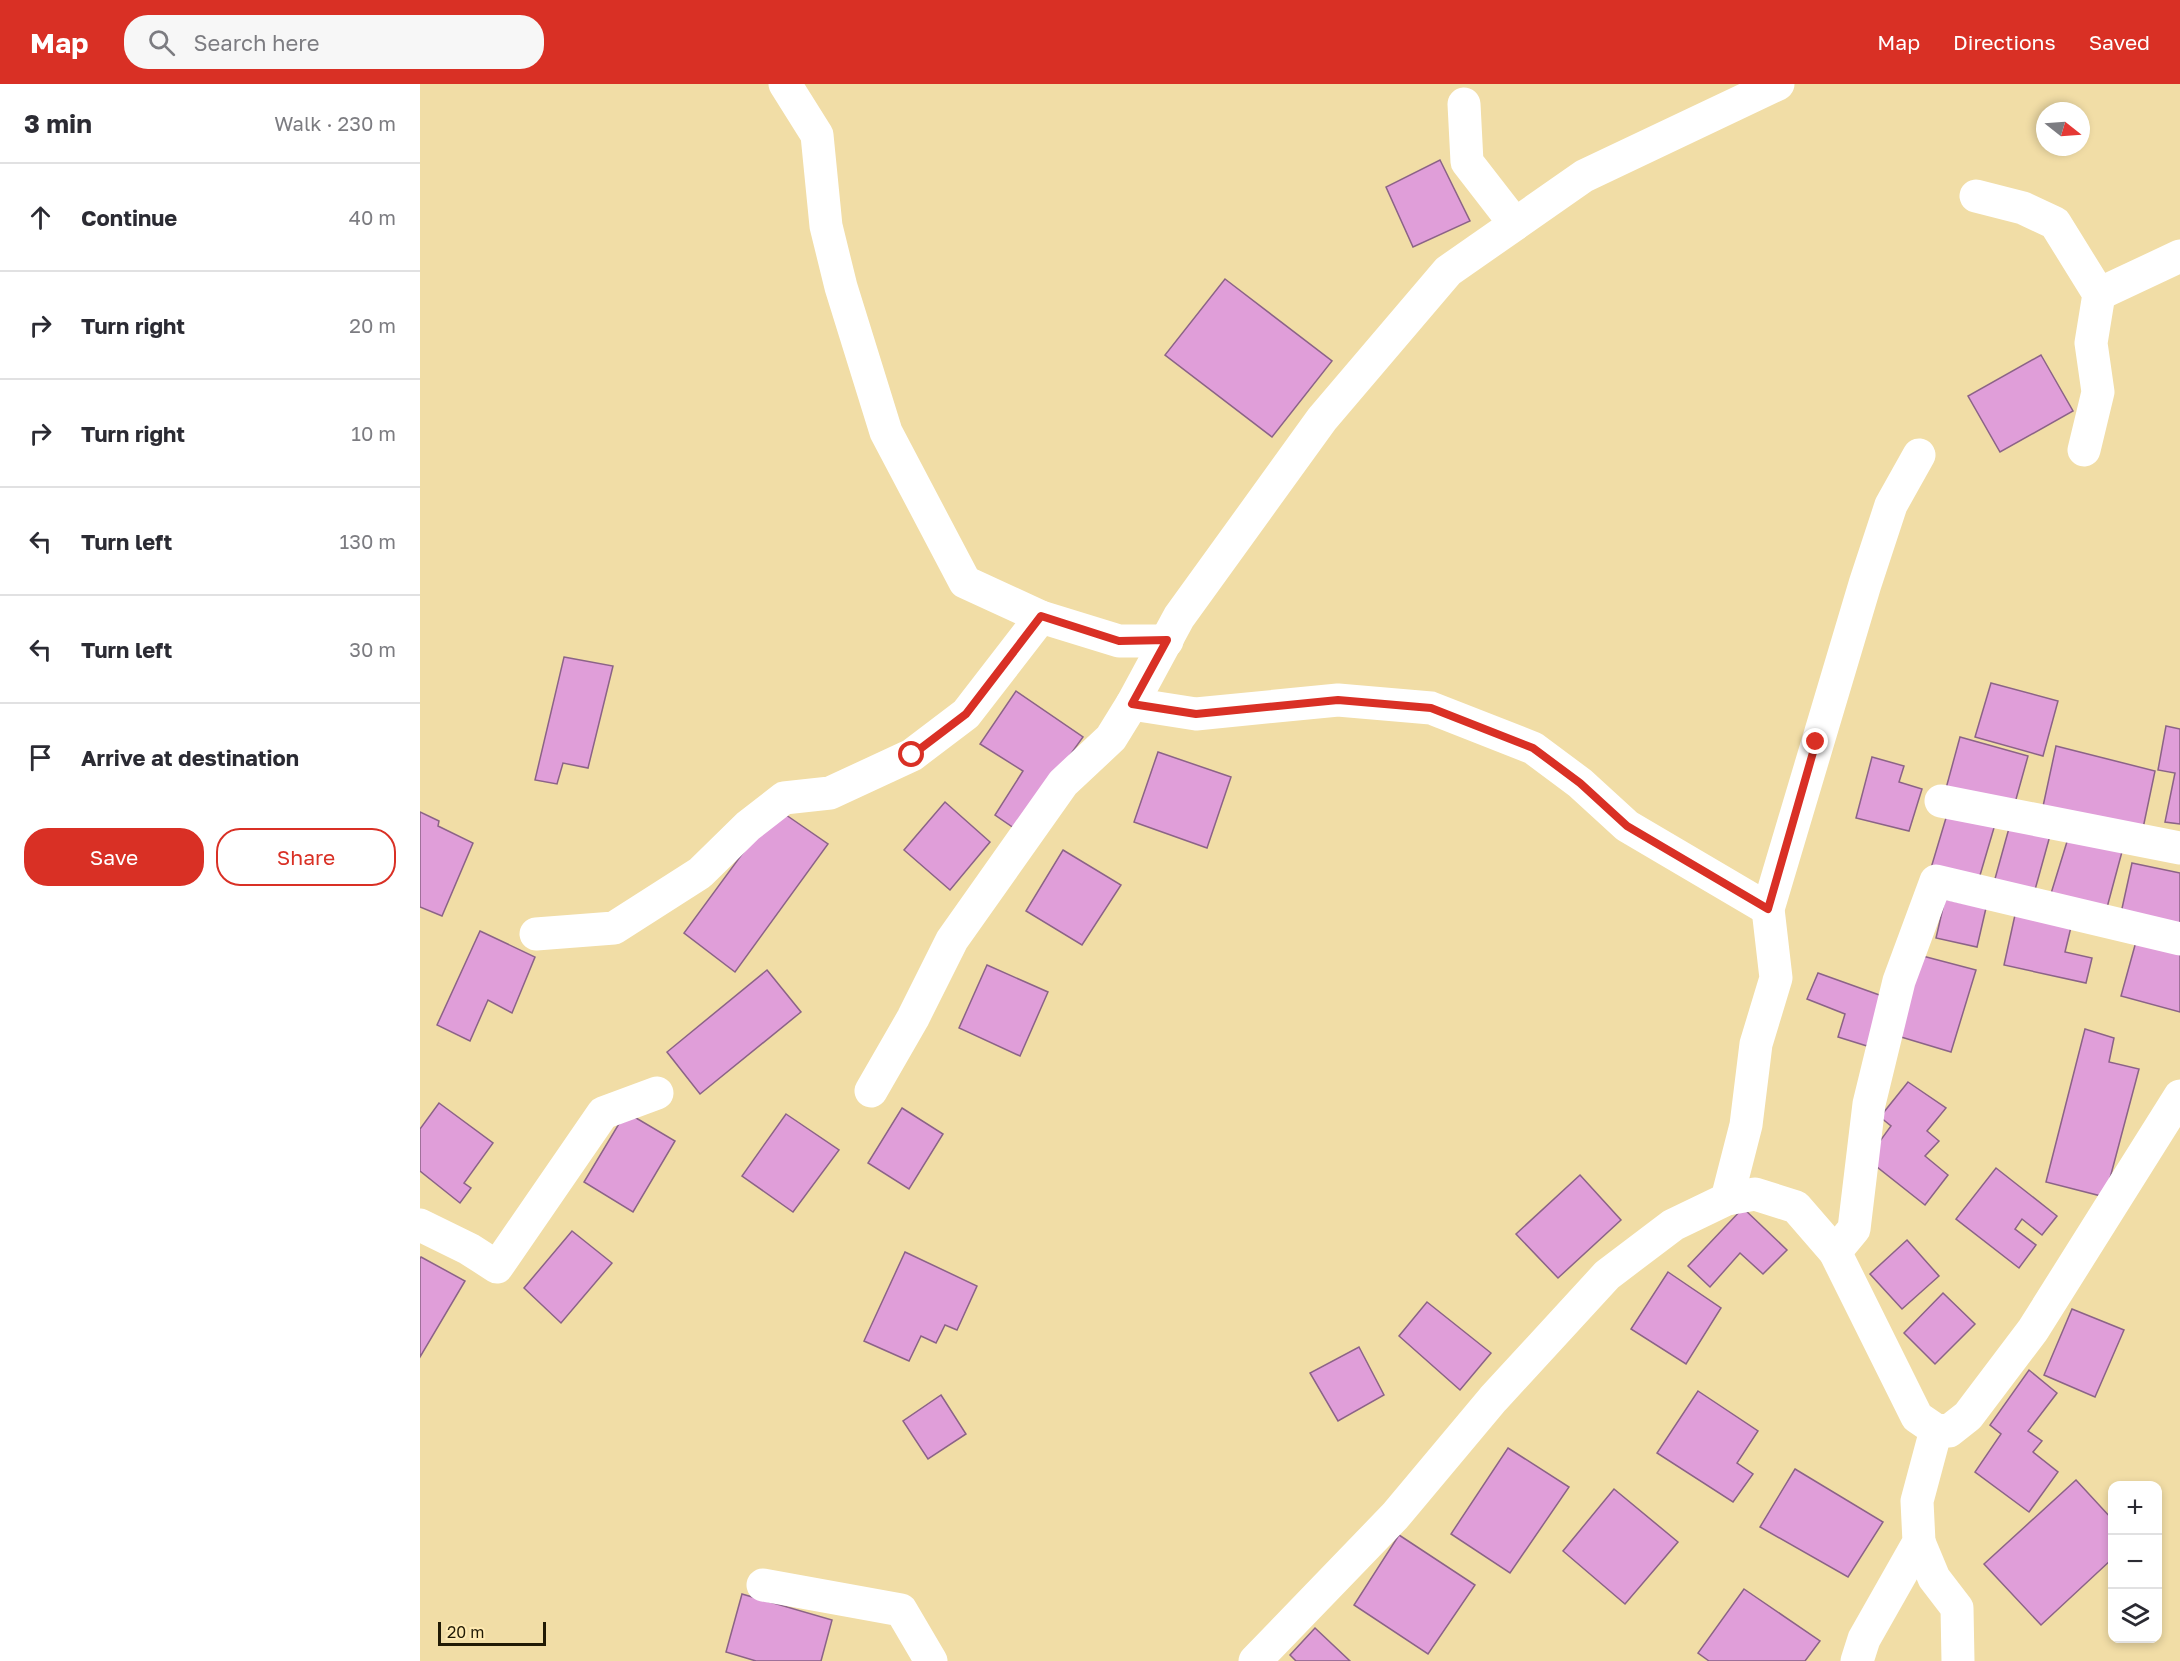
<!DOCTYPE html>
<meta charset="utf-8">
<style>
:root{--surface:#fff;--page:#f7f7f7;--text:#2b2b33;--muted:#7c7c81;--line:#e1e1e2;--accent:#d93025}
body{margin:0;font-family:"Golos Text",sans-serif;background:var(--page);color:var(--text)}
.controls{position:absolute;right:18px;bottom:18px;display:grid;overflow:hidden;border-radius:12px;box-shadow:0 3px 9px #0003}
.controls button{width:54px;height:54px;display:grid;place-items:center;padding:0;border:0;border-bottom:2px solid var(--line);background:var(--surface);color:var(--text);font:30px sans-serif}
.compass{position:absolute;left:1616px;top:18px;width:54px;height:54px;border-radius:50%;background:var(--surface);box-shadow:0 3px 9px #0003;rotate:107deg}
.scale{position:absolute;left:18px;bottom:15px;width:108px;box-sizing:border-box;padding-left:6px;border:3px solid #211a05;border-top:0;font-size:16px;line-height:21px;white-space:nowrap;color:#211a05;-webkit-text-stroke:4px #ffeab3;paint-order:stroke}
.stop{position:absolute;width:18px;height:18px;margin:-14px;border:4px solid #d93025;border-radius:50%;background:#fff}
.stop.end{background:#d93025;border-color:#fff;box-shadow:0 2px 6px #0008}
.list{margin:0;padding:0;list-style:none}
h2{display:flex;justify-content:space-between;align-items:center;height:78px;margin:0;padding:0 24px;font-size:26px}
h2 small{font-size:20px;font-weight:400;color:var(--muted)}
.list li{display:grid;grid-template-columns:39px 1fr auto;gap:18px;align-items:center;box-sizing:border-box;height:108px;padding:0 24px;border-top:2px solid var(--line)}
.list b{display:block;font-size:22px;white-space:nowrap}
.list em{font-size:20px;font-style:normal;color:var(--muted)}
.actions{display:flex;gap:12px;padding:18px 24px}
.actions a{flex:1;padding:14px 0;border:2px solid var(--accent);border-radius:24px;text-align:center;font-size:21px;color:var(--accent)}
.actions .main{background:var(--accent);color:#fff}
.icon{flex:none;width:33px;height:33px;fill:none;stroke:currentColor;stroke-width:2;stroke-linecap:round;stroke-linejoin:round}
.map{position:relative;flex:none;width:1760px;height:1577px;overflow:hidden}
header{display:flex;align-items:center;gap:36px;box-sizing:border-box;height:84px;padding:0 30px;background:var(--accent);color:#fff}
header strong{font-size:28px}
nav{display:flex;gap:33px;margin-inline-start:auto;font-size:21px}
.search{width:420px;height:54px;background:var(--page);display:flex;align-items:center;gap:15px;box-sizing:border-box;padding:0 21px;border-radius:24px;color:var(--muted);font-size:22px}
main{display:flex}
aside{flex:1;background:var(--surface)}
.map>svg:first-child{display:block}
.building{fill:#e09ed9;stroke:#8b6387;stroke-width:1.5}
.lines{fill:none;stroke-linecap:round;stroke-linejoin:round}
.minor{stroke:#fff;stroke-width:33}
.route{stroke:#d93025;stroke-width:8}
</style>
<header>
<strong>Map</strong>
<div class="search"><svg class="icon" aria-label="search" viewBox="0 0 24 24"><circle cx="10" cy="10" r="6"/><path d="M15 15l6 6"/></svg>Search here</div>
<nav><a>Map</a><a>Directions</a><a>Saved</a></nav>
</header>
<main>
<aside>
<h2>3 min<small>Walk · 230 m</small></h2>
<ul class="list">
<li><svg class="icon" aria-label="ahead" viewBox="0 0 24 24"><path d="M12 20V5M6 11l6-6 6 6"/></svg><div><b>Continue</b></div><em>40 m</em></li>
<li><svg class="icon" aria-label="right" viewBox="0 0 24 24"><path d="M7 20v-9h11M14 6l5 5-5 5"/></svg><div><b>Turn right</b></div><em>20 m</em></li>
<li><svg class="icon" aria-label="right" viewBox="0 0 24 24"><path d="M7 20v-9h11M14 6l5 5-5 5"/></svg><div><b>Turn right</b></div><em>10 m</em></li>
<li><svg class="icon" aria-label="left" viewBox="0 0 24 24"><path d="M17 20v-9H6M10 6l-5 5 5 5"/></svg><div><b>Turn left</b></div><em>130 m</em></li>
<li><svg class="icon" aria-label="left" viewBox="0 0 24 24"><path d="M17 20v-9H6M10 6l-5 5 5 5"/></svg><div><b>Turn left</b></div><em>30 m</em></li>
<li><svg class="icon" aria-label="arrive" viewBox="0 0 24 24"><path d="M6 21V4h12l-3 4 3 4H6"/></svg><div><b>Arrive at destination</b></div></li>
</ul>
<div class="actions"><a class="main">Save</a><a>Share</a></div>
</aside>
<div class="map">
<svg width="1760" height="1577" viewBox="0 0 1760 1577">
<rect width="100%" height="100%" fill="#f1dda6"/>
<g class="building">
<path d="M1020 76 1050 137 993 163 966 103Z"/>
<path d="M805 195 912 277 852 353 745 271Z"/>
<path d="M1621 271 1653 327 1580 368 1548 312Z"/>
<path d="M144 573 193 582 168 684 143 679 137 700 115 696Z"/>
<path d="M1571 599 1638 617 1623 672 1555 653Z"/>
<path d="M596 607 663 653 622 710 604 751 575 731 603 687 560 660Z"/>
<path d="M1746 642 1760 645V740L1745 738 1755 689 1738 686Z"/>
<path d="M1540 653 1608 672 1593 726 1525 708Z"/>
<path d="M1636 662 1735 687 1722 749 1622 727Z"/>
<path d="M738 668 811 693 787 764 714 738Z"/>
<path d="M1452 673 1484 682 1479 698 1502 705 1489 747 1436 734Z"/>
<path d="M525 718 570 758 530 806 484 766Z"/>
<path d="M356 724 408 760 315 888 264 849Z"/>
<path d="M1529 724 1576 737 1558 798 1511 784Z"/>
<path d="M0 728 19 737 18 742 53 759 22 832 0 823Z"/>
<path d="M1591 737 1631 748 1613 813 1573 802Z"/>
<path d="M1650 748 1703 764 1685 831 1629 816Z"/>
<path d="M643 766 701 801 662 861 606 827Z"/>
<path d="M1712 779 1760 789V841L1701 829Z"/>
<path d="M1525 815 1566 824 1557 863 1516 854Z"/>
<path d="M1595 831 1651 843 1645 868 1672 874 1666 899 1584 881Z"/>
<path d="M60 847 115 873 92 929 68 916 50 957 17 941Z"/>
<path d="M1717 854 1760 865V928L1701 912Z"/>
<path d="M1495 870 1556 886 1531 968 1471 950Z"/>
<path d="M567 881 628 908 600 972 539 944Z"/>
<path d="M347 886 381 928 280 1010 247 968Z"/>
<path d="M1398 889 1465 913 1447 962 1418 953 1425 930 1387 915Z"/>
<path d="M1665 945 1694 954 1689 978 1719 985 1685 1113 1626 1098Z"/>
<path d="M1488 998 1526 1024 1507 1047 1519 1057 1505 1072 1528 1091 1505 1121 1447 1075 1471 1042 1460 1033Z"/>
<path d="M19 1019 73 1059 44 1099 51 1104 40 1119 0 1087V1045Z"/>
<path d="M482 1024 523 1050 489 1105 448 1079Z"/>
<path d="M206 1028 255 1057 213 1128 164 1098Z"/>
<path d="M366 1030 419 1066 373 1128 322 1092Z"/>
<path d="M1576 1084 1637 1132 1622 1151 1602 1135 1595 1145 1616 1161 1599 1184 1536 1135Z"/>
<path d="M1160 1091 1201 1136 1138 1194 1096 1150Z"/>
<path d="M1323 1124 1367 1166 1343 1190 1320 1169 1290 1203 1268 1182Z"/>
<path d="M152 1147 192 1179 141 1239 104 1204Z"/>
<path d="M1487 1156 1519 1192 1482 1225 1450 1190Z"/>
<path d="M485 1168 557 1202 537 1246 525 1241 516 1259 501 1252 489 1277 444 1257Z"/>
<path d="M1 1173 45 1197 0 1273V1175Z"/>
<path d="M1248 1188 1301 1224 1266 1280 1211 1245Z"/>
<path d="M1523 1209 1555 1240 1515 1280 1484 1249Z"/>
<path d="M1007 1218 1071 1269 1040 1306 979 1252Z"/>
<path d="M1652 1225 1704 1246 1675 1313 1624 1291Z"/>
<path d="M939 1263 964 1311 918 1337 890 1289Z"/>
<path d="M1609 1286 1637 1309 1608 1347 1622 1357 1613 1368 1638 1388 1609 1428 1555 1388 1581 1350 1570 1341Z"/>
<path d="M1278 1307 1338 1347 1317 1379 1333 1390 1313 1418 1237 1369Z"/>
<path d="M521 1311 546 1350 508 1375 483 1337Z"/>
<path d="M1088 1364 1149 1403 1090 1489 1031 1450Z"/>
<path d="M1375 1385 1463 1438 1428 1493 1340 1443Z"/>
<path d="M1656 1396 1692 1435V1475L1621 1541 1564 1480Z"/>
<path d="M1194 1405 1258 1458 1205 1520 1143 1467Z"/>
<path d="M979 1451 1055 1501 1008 1570 934 1521Z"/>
<path d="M1324 1505 1400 1557 1385 1577H1289L1278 1569Z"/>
<path d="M322 1510 412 1536 401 1577H336L306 1568Z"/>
<path d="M895 1544 930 1577H876L870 1571Z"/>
</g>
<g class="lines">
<g class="minor">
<path d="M365 0 397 51 406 142 421 203 466 348 545 498 621 533 699 557H747"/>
<path d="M1044 20 1047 78 1095 140"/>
<path d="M1556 112 1603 124 1635 139 1679 210 1671 259 1678 308 1664 366"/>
<path d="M1679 210 1760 172"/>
<path d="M712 620 759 533 902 335 1028 187 1164 92 1358 0"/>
<path d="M1521 717 1760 764"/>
<path d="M116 850 194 844 280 789 328 742 364 714 410 709 492 671 546 630 621 533"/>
<path d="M451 1007 493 934 532 856 643 699 691 654 712 620 776 630 918 616 1011 624 1113 664 1160 699 1207 742 1348 825"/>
<path d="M1307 1115 1326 1041 1336 960 1356 894 1348 825 1445 500 1471 421 1499 371"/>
<path d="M0 1141 49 1165 77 1183 183 1029 237 1009"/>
<path d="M1415 1168 1434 1145 1449 1020 1479 897 1516 797 1760 855"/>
<path d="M1499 1458 1514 1494 1537 1524 1538 1577"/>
<path d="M343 1501 481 1526 511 1577"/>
<path d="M835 1577 975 1432 1073 1315 1187 1191 1253 1141 1307 1115 1335 1110 1376 1123 1415 1168 1497 1333 1516 1346 1529 1347 1548 1332 1613 1246 1760 1012"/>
<path d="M1437 1577 1444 1555 1499 1458 1497 1417 1516 1346"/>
</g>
</g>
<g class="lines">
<path class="route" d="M492 671 546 630 621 532 699 557 747 556 712 620 776 630 918 616 1011 624 1113 664 1160 699 1207 742 1348 825 1396 658"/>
</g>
</svg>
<div class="controls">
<button>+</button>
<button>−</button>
<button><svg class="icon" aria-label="layers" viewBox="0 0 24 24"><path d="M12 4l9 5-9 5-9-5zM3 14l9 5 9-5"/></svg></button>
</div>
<svg class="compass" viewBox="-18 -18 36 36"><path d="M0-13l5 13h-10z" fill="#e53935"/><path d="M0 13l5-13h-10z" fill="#7c7c81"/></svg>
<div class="scale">20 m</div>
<div class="stop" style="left:492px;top:671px"></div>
<div class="stop end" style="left:1396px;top:658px"></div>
</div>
</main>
